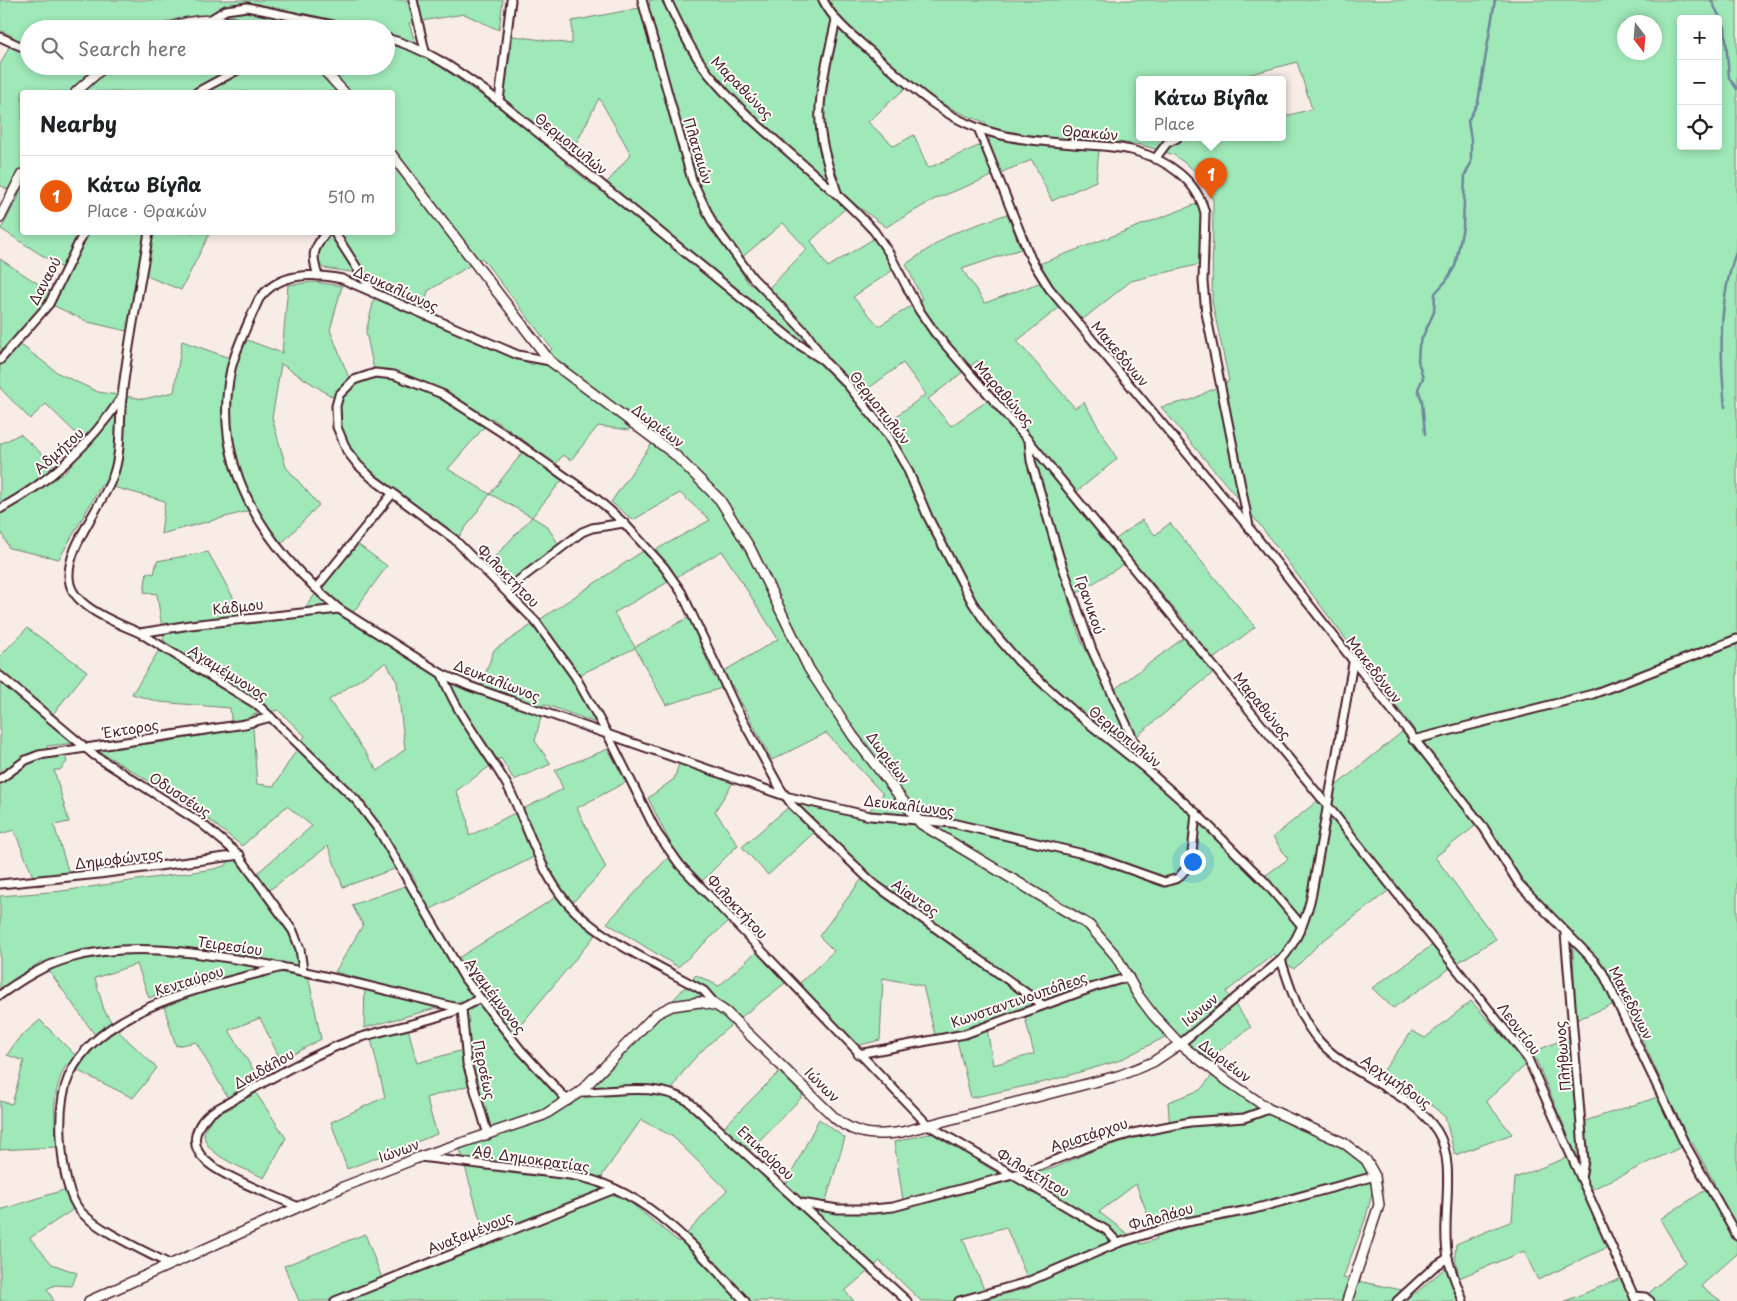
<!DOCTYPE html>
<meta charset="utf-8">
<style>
:root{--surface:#fff;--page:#f2f2f2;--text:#202124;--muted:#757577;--line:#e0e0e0;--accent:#ea580c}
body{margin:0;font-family:"Playpen Sans",sans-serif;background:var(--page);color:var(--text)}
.controls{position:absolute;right:15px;top:15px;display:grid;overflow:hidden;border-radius:5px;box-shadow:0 2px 8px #0003}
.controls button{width:45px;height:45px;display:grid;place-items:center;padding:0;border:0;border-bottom:1px solid var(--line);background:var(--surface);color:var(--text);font:25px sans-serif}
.compass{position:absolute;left:1617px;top:15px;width:45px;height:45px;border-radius:50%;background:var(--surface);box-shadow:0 2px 8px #0003;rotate:164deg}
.you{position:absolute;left:1192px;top:861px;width:18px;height:18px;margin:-12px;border:4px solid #fff;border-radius:50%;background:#1a73e8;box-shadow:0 0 0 8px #1a73e833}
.badge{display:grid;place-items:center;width:32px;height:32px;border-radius:50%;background:var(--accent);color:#fff;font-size:16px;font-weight:700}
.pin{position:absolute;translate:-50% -41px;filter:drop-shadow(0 1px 2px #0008)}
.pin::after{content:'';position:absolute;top:26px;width:18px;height:15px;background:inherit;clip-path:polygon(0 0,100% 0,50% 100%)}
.popup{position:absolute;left:1136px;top:76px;width:150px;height:65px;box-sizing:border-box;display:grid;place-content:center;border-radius:5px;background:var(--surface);filter:drop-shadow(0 1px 4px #0005);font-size:16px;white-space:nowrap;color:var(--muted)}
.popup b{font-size:19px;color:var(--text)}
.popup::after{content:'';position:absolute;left:50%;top:100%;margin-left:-10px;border:10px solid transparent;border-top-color:var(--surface)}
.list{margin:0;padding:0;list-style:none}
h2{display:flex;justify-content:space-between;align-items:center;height:65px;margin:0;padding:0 20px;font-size:21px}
h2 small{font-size:16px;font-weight:400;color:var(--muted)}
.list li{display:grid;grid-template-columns:32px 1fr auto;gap:15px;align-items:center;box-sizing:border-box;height:80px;padding:0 20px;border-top:1px solid var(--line)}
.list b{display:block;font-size:19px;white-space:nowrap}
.list p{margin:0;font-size:16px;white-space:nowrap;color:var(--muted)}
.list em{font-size:16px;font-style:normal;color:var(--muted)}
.icon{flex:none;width:28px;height:28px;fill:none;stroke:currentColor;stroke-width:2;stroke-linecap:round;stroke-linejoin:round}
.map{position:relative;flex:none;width:1737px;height:1301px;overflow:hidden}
.search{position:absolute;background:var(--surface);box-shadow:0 2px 8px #0003;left:20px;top:20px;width:375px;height:55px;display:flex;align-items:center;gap:12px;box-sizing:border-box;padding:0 18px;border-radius:28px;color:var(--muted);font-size:19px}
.panel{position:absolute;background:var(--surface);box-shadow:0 2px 8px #0003;left:20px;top:90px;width:375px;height:145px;border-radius:5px}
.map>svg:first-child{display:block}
.green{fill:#9fe8b8;stroke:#748472;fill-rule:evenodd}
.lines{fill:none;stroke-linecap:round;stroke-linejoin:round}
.stream{stroke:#6d869b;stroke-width:2.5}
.minor-casing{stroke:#4a1f2b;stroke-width:11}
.tertiary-casing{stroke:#4a1f2b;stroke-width:12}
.minor{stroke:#fdfcf7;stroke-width:7}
.tertiary{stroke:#fdfcf7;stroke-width:9}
.labels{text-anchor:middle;stroke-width:4;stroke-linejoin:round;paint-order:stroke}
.street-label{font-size:14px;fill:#4a1f2b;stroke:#fdfcf7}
</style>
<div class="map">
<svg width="1737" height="1301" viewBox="0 0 1737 1301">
<rect width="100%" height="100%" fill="#f8ece7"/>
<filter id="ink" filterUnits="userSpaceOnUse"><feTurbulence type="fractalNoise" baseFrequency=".02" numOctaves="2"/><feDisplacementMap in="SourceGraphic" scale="10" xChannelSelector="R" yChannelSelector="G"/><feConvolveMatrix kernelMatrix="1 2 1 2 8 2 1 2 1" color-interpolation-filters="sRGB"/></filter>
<g filter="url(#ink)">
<g class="green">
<path d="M0 0H503L499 30 464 14 409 23 418 51 501 109 513 36 572 44V21L650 6 649 0H1737V1254L1701 1286 1721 1301H1565L1620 1279 1634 1301 1649 1293 1685 1262 1660 1219 1715 1184 1692 1142 1584 1193 1608 1247 1538 1280 1524 1251 1459 1278 1455 1257 1456 1244 1512 1221 1515 1178 1576 1154 1536 1060 1527 1064 1486 1101 1512 1134 1455 1155 1445 1117 1421 1096 1382 1073 1412 1031 1425 1038 1471 1001 1522 1057 1571 1036 1579 1123 1667 1094 1624 1000 1576 1020 1572 933 1524 884 1483 820 1435 857 1496 939 1459 962 1393 1008 1372 988 1441 939 1396 885 1320 943 1294 969 1274 954 1226 992 1251 1027 1218 1052 1206 1065 1167 1036 1118 1061 1049 1081 971 1098 956 1036 935 1035 923 986 883 978 880 1040 856 1046 800 983 834 951 819 936 867 872 837 846 821 826 768 875 742 847 798 799 864 817 883 794 826 733 772 760 732 685 666 705 635 648 573 678 599 724 544 704 535 741 551 764 514 780 501 758 456 791 467 817 469 836 563 789 555 770 608 749 626 782 577 808 606 868 568 907 581 924 597 933 509 1039 568 1104 604 1076 696 975 719 986 756 952 785 983C752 1010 687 1053 672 1091L692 1101 723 1128 779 1072 803 1096 745 1155 783 1190 819 1119 845 1138 824 1207C854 1214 873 1216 904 1207L894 1142 931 1133 1009 1180 1054 1168 1097 1149 1141 1136 1170 1130 1168 1102 1200 1090 1215 1072 1293 1127 1343 1146 1364 1165 1373 1190 1365 1220 1343 1278 1416 1293 1445 1268H1449L1460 1301H1397L1395 1299 1392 1301H921L880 1261 845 1291 854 1301H299L284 1266 365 1234 385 1286 487 1244 460 1149 491 1136 477 1083 426 1098 437 1134 347 1169 331 1122 385 1097 371 1039 408 1028 417 1063 470 1048 465 1000 364 1028 365 980 335 972 363 925 352 905 416 882 406 865 343 887 328 846 267 892 293 936 308 975 321 1039 281 1061 260 1018 229 1030 257 1076 248 1081 286 1138 264 1178C242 1167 178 1147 216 1116 220 1112 228 1110 233 1107L196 1042 176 1046 160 993 149 998 137 964 95 978 104 1010 115 1028 157 1068 133 1098 66 1065C51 1094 54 1115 57 1147L0 1150V1101L12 1104 24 1061 7 1055 18 1039 40 1020 80 1060 100 1042 42 961 0 989V896L62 891 214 869 227 865V859L242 857 255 875 312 826 287 806 242 846 194 808 97 750 164 742 232 730 230 708 159 702 132 694 164 642 157 594 144 592 147 572 154 574 157 561 208 552 248 624 298 616 356 543 387 566 349 618 426 666 478 694 494 650 646 549 650 553 710 520 680 493 633 520 611 502 662 429 637 416 629 430 598 426 571 460 563 455 552 469 563 479 532 517 547 526 561 548 506 584 487 565 532 517 490 494 458 538C416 501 331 469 339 401L281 364 272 418 286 467 319 505 282 543 252 510 161 534 165 501 102 484 59 559 9 548 0 530V444L20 434 64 474 88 445 46 404 30 419 0 388V259L57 296 68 272 1 229 19 196 0 185V65L14 37 0 30ZM1681 19H1718V146H1681ZM1624 22H1654V52H1624ZM29 29H386V66H29ZM1297 62 1312 109 1282 117V138H1140V80H1229ZM912 82C935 100 957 114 985 122L990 141 928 168 914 135 894 146 868 122ZM22 92H392V232L328 233 315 258 323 268 358 273 378 283 366 332 375 375 351 383 330 330 342 286 314 282 288 285 282 353 247 340 238 361 182 341 174 392 144 399 98 392 58 373 21 345 17 339 46 302 88 322 127 331 139 273 181 290 210 233 22 232ZM599 98 631 154 600 191 566 164ZM1100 140 1142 145 1174 155 1198 173 1213 200 1212 301 1229 381 1191 400 1161 407 1256 520 1471 805 1407 728 1273 837 1288 859 1258 881 1201 821 1137 767 1131 741 1214 672 1208 663 1255 627 1170 523 1155 535 1142 520 1109 544 1070 497 1117 459 1084 402 1075 408 1017 341 1065 303 1082 320 1131 281 1209 262 1207 200 1039 264 1047 280 985 303 962 269 1021 249 1007 214 951 234 906 264 922 299 879 326 853 297 893 270 884 251 873 239 828 267 811 241 852 202 886 227 935 199 1032 160 1052 201 1096 181ZM783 223 807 249 763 294 748 282 735 263ZM482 258 552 349 533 365 422 314 428 291ZM977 361 1003 390 951 426 928 399ZM903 363 926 394 879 429 854 399ZM492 418 529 444 490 494 448 469ZM722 551 778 639 714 677 689 617 635 647 614 613ZM1132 559 1193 631 1108 694 1081 640 1068 599ZM386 662 397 682 405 749 378 771 329 700ZM278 710 305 736 274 786 257 784 252 715ZM536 856 558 896 450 963 423 913ZM1023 1009 1034 1054 993 1065 986 1021ZM641 1120 672 1136 727 1190 679 1242 626 1199 612 1194 598 1200 603 1174ZM1136 1184 1157 1239 1141 1244 1099 1212ZM1006 1227 1031 1287 988 1299 963 1239Z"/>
<path d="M27 628 87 671 49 719 77 743 47 746 50 756 65 755 67 762 60 770H54L69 822 54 825 71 880 37 886 14 830 0 834V656Z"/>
<path d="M680 761 734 781 715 811 738 845 697 886 729 921 678 967 607 923 674 851 648 798 674 779Z"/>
<path d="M67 1189 74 1209 30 1238 52 1264 77 1273 72 1286 55 1285 47 1289 54 1301H0V1210Z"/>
</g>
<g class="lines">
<g class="stream">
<path d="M1711 0 1725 27 1729 78 1737 89"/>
<path d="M1725 407C1720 355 1718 299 1737 250"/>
<path d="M1425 434 1422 401 1418 389 1423 378 1418 361 1419 345 1434 312 1435 293 1446 281 1455 266 1463 227 1465 175 1471 163V140L1468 121 1478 102 1495 0"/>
</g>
<defs>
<g id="minor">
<path d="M413 0 425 51"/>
<path d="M642 0 692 180 713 224 752 277 806 333 823 358"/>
<path d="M667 0C679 25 691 51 708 73 756 132 823 175 874 231L889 253 919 310 935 333 1029 441 1327 805 1528 1059 1636 1301"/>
<path d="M823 0C835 24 857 39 877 57 908 84 939 114 978 128 1013 141 1051 142 1087 145 1103 146 1120 147 1135 151 1167 160 1197 180 1205 213L1203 282 1206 313 1249 526"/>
<path d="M211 19 226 10 247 7 352 29"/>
<path d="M836 20C829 54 818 90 820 124 822 149 830 172 838 195"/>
<path d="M0 37 20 46"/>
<path d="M386 38C430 49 463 75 499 101L795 342 823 360 848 385 887 434 907 468 928 517 972 602 988 626 1019 662 1077 714 1147 770 1196 813 1265 882 1302 926"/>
<path d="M197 92 245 66"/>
<path d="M499 101 511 0"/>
<path d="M978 128 1031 259 1049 288 1250 529 1484 828 1519 884 1594 961 1603 973 1684 1142 1737 1236"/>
<path d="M1155 159 1167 143 1177 138"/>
<path d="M149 232C140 287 128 342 122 397 119 424 122 451 113 476 102 507 62 552 70 584 76 608 119 624 140 633L259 706 356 800 378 829 465 979 520 1049 568 1101"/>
<path d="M334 232 373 293"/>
<path d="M318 276C311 254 313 250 326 232"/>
<path d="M0 360 49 304 84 232"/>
<path d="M550 361 518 355 342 279C312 273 279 272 259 299 249 321 237 345 231 369 210 469 266 548 339 609L442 674 469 686 785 796 870 816 952 823 1092 856 1165 882 1178 878 1191 863 1196 813"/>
<path d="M1029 441 1031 461 1059 556 1092 650 1147 769"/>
<path d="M0 509C51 481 89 446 122 397"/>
<path d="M316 588 393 493"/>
<path d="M506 590 582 532 592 528 624 523"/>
<path d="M140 633 190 625 339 609"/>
<path d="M442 674C456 714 486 748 507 785 526 821 536 861 560 894 590 936 660 966 704 991L717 1006"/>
<path d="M0 676 94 755 201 823 237 853 293 931 300 949 303 970"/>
<path d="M1413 740 1593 694 1737 639"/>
<path d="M0 779 26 760 39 755 245 724 271 717"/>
<path d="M0 884 99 874 240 855"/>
<path d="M1565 933 1584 1161 1581 1178"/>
<path d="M1281 960C1291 989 1299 1019 1320 1042 1352 1077 1411 1091 1437 1131 1458 1164 1440 1220 1448 1258 1451 1272 1458 1287 1463 1301"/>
<path d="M0 995C22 979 44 965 70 958 122 944 177 950 229 958 308 970 385 990 462 1009L467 1063 488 1135"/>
<path d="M1043 1005 874 884 792 805 780 788 736 708 682 593 664 567 624 523 597 499 509 437 442 394 394 375 375 373 354 380 339 395 336 406 337 427 347 451 358 465 373 479 454 539 536 622 575 676 607 733 657 833 680 865 928 1125 1106 1230 1118 1243"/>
<path d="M1180 1044 1281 960C1297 941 1307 917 1312 893L1353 663"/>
<path d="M858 1054 965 1034 1094 987 1129 977"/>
<path d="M580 1092C617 1092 653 1082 688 1101L907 1301"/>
<path d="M420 1157 570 1175C646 1187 695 1248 745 1301"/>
<path d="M801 1203 838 1209H873L893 1207 1024 1172 1098 1143 1133 1133 1190 1122 1244 1118 1269 1109"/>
<path d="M296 1206C275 1196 221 1176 206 1161 187 1144 196 1122 215 1110 260 1085 304 1058 352 1040 386 1028 453 1019 479 998"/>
<path d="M169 1264C145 1251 99 1231 81 1212 65 1193 62 1159 61 1136 60 1116 61 1094 69 1076 100 1005 216 985 282 967"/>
<path d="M1634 1296 1645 1297 1650 1301"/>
<path d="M335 1301 615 1189"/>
<path d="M959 1301 1027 1282 1118 1243 1182 1223 1254 1209 1375 1176"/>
<path d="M1397 1301 1434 1267 1448 1258"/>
</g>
<g id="tertiary">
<path d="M165 29C197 17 225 18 258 29"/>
<path d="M320 66 344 92"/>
<path d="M76 92 105 66"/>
<path d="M392 155 550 361 674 454 720 500 750 548 809 669 853 736 921 824 1089 925 1116 956 1138 995 1153 1015 1180 1044 1222 1077 1269 1109 1344 1143 1366 1160 1375 1176 1379 1205 1347 1301"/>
<path d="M0 218 22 174"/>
<path d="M89 1301 343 1187 420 1157 544 1115 580 1092 656 1014 672 1006 700 1002 717 1006 726 1012 836 1119C857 1136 877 1136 902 1132L1121 1075 1153 1062 1180 1044"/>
</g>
</defs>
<use href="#minor" class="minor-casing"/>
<use href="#tertiary" class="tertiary-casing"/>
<use href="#minor" class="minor"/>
<use href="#tertiary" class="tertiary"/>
</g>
</g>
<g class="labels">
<g class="street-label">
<text transform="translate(742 88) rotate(46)" y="5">Μαραθώνος</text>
<text transform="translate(1090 133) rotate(5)" y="5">Θρακών</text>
<text transform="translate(571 144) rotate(39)" y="5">Θερμοπυλών</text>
<text transform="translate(698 151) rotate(73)" y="5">Πλαταιών</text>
<text transform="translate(45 281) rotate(-62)" y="5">Δαναού</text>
<text transform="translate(396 289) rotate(24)" y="5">Δευκαλίωνος</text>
<text transform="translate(1120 354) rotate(50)" y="5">Μακεδόνων</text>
<text transform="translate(1004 394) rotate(49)" y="5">Μαραθώνος</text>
<text transform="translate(880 408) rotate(52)" y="5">Θερμοπυλών</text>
<text transform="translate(658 426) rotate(37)" y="5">Δωριέων</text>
<text transform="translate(59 451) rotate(-42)" y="5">Αδμήτου</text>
<text transform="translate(508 576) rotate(45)" y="5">Φιλοκτήτου</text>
<text transform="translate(1090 605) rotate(71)" y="5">Γρανικού</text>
<text transform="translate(238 607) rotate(-6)" y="5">Κάδμου</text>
<text transform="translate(1374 670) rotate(52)" y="5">Μακεδόνων</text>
<text transform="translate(228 673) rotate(32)" y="5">Αγαμέμνονος</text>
<text transform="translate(497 681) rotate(21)" y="5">Δευκαλίωνος</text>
<text transform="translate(1262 706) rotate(51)" y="5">Μαραθώνος</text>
<text transform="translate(131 729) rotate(-9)" y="5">Έκτορος</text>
<text transform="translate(1125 737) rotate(39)" y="5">Θερμοπυλών</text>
<text transform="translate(888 758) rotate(53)" y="5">Δωριέων</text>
<text transform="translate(180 795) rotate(33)" y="5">Οδυσσέως</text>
<text transform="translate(909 806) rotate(7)" y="5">Δευκαλίωνος</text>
<text transform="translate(119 859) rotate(-7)" y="5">Δημοφώντος</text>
<text transform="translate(915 898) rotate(35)" y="5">Aiαντος</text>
<text transform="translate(737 907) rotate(47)" y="5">Φιλοκτήτου</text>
<text transform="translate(230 946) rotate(8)" y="5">Τειρεσίου</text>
<text transform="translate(189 981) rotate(-17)" y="5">Κενταύρου</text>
<text transform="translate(495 996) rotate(53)" y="5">Αγαμέμνονος</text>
<text transform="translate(1019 1000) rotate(-19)" y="5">Κωνσταντινουπόλεος</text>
<text transform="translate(1631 1003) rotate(63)" y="5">Μακεδόνων</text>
<text transform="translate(1200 1010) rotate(-40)" y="5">Ιώνων</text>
<text transform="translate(1519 1029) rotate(53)" y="5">Λεοντίου</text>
<text transform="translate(1563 1056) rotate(-95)" y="5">Πλήθωνος</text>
<text transform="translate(1225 1061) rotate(37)" y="5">Δωριέων</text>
<text transform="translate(264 1069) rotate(-29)" y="5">Δαιδάλου</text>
<text transform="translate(484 1070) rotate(78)" y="5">Περσέως</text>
<text transform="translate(1396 1082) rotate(35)" y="5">Αρχιμήδους</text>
<text transform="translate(822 1085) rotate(45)" y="5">Ιώνων</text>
<text transform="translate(1089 1135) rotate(-18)" y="5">Αριστάρχου</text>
<text transform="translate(399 1151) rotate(-20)" y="5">Ιώνων</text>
<text transform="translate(766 1153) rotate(43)" y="5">Επικούρου</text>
<text transform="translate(531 1159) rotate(8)" y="5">Αθ. Δημοκρατίας</text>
<text transform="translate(1033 1173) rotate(30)" y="5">Φιλοκτήτου</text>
<text transform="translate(1161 1217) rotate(-16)" y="5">Φιλολάου</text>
<text transform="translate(470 1233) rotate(-22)" y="5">Αναξαμένους</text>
</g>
</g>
</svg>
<div class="controls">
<button>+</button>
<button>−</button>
<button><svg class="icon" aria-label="locate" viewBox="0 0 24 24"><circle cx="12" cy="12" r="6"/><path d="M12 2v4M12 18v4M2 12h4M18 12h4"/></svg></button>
</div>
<svg class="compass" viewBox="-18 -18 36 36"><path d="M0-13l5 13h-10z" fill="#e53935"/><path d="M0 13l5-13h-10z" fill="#757577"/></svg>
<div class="you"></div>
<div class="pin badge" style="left:1211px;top:199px">1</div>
<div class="popup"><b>Κάτω Βίγλα</b>Place</div>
<div class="search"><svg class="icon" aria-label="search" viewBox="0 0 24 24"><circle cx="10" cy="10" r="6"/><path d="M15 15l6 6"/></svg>Search here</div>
<section class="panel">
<h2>Nearby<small></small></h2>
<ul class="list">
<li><span class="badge">1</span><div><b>Κάτω Βίγλα</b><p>Place · Θρακών</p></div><em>510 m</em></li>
</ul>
</section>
</div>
